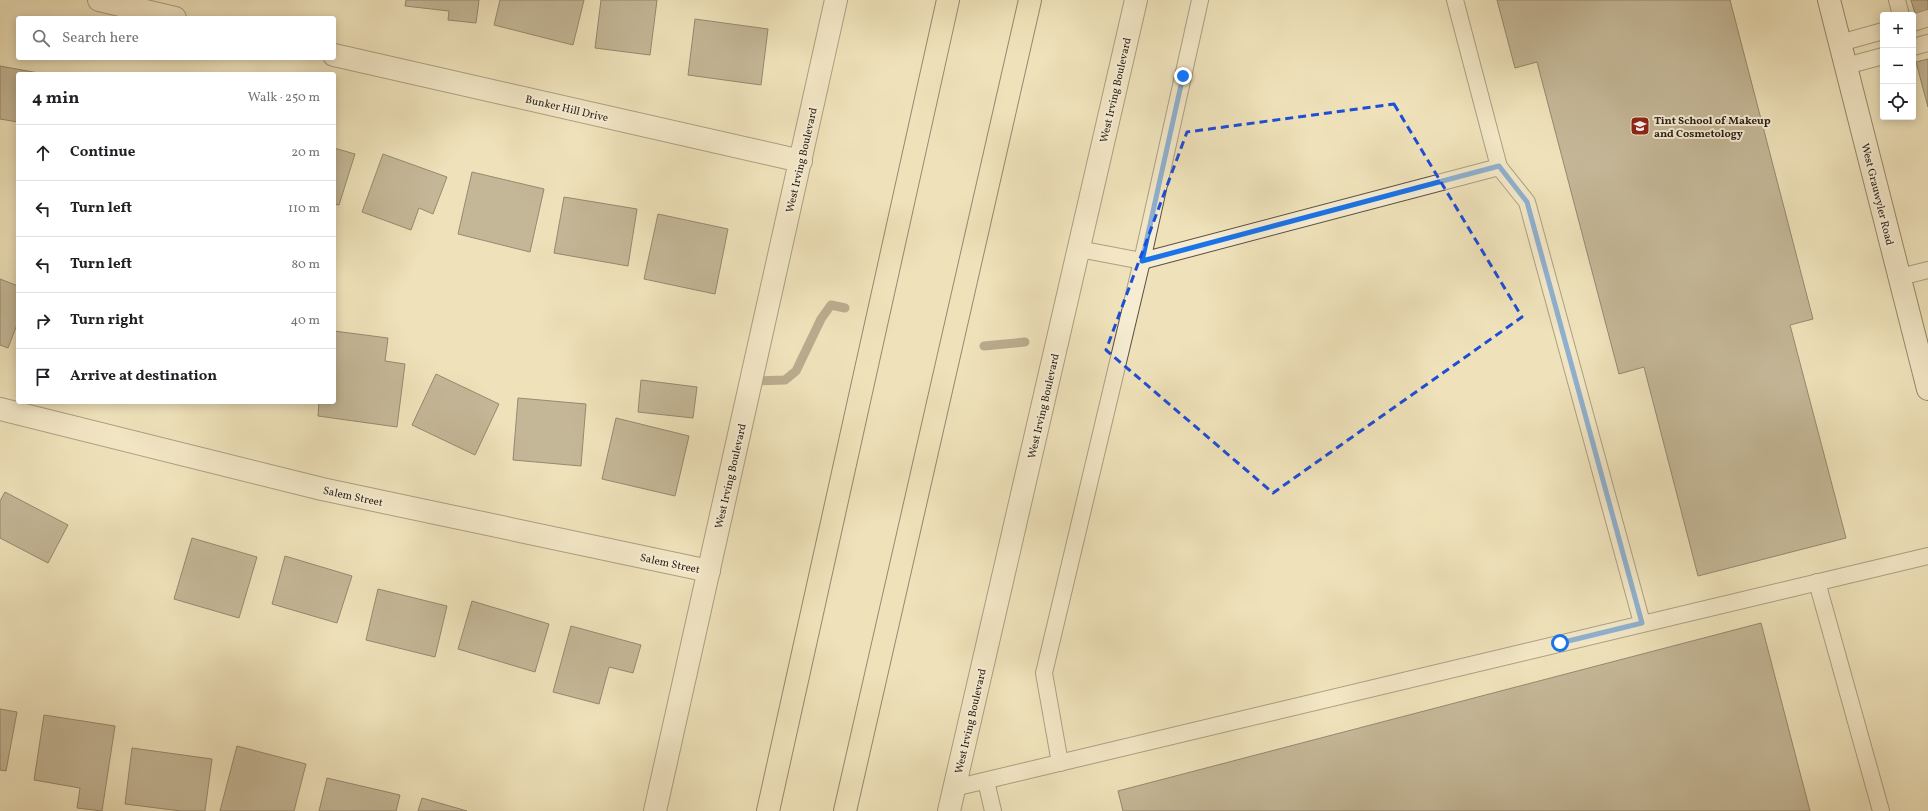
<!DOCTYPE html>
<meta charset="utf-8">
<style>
:root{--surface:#fff;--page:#f6f6f6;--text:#202124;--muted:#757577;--line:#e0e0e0}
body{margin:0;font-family:Vollkorn,serif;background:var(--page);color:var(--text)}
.controls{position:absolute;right:12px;top:12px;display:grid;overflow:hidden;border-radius:4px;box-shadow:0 2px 10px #0003}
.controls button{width:36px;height:36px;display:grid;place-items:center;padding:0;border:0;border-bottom:1px solid var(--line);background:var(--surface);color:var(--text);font:20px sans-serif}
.stop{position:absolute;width:12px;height:12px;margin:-9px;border:3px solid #1a73e8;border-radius:50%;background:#fff}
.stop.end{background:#1a73e8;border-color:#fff;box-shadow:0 1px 4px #0008}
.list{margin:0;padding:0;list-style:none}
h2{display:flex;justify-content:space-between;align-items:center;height:52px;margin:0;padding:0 16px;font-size:17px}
h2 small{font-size:13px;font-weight:400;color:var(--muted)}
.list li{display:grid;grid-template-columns:26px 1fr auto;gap:12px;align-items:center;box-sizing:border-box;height:56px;padding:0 16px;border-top:1px solid var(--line)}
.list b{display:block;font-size:15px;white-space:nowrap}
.list em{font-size:13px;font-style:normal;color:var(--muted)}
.icon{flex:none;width:22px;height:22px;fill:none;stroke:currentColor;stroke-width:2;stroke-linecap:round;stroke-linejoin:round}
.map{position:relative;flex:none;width:1928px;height:811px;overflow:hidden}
.search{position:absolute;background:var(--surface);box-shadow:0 2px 10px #0003;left:16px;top:16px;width:320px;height:44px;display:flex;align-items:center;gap:10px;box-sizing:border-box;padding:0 14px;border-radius:4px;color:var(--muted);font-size:15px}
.panel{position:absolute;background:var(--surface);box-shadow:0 2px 10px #0003;left:16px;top:72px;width:320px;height:332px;border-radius:4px}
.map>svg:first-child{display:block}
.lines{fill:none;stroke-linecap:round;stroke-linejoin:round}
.stream{stroke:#786b59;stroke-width:9}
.building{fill:#90846d;stroke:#291e19}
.service-casing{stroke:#5a4f41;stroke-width:18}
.minor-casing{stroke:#5a4f41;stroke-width:24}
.tertiary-casing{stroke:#5a4f41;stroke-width:24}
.secondary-casing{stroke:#291e19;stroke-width:24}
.primary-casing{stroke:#291e19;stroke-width:24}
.service{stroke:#f5ecd2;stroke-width:16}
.minor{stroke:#f5ecd2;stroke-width:22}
.tertiary{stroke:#f5ecd2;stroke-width:22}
.secondary{stroke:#f5ecd2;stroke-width:22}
.primary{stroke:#efe2ba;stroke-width:22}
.route{stroke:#1a73e8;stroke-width:5}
.marked{fill:none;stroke:#1d4ed8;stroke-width:3;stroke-dasharray:8 5;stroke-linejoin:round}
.labels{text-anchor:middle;stroke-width:4;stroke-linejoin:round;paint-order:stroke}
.street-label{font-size:11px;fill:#291e19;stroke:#f5ecd2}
.poi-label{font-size:11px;font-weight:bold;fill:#291e19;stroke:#f5ecd2;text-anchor:start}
</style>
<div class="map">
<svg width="1928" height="811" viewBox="0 0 1928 811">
<rect width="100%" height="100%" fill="#efe2ba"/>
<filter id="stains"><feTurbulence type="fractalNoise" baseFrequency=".005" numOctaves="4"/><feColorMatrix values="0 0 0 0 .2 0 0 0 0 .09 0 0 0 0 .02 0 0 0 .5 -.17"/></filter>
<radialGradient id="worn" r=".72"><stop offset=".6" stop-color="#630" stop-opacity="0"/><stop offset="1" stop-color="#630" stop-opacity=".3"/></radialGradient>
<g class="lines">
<g class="stream">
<path d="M984 346 1025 342"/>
<path d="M751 381 785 380 796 371 821 319 831 305 845 308"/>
</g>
</g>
<g class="building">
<path d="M406 0H479L476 23 448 20 449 11 405 6Z"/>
<path d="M500 0H584L573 45 494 25Z"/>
<path d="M601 0H657L650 55 595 48Z"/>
<path d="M1497 0H1730L1813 319 1790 325 1846 538 1698 576 1644 367 1619 374 1537 62 1515 68Z"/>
<path d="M1911 0H1928V14L1916 17Z"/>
<path d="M695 19 768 29 761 85 688 75Z"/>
<path d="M1928 59V107L1916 62Z"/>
<path d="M0 66 44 74H18V122L0 119Z"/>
<path d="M334 148 355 154 339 205 334 204Z"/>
<path d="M383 154 447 177 433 214 419 208 411 230 362 212Z"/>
<path d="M472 172 544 189 530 252 458 234Z"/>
<path d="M564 197 637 209 628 266 554 253Z"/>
<path d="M658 214 728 229 715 294 644 279Z"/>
<path d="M0 279 18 286V322L8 348 0 345Z"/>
<path d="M334 331 388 338 385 361 405 364 397 427 318 416 319 402H334Z"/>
<path d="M436 374 499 404 475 455 412 425Z"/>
<path d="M641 380 697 387 693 418 638 412Z"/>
<path d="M518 398 586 404 581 466 513 460Z"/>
<path d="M616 418 689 436 675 496 602 479Z"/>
<path d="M5 492 68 525 48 563 0 538V501Z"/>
<path d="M192 538 257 557 239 618 174 599Z"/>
<path d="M285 556 352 576 337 623 272 604Z"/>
<path d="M378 589 447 606 435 657 366 640Z"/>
<path d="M472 601 549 624 535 672 458 649Z"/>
<path d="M1761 623 1810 811H1123L1118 791Z"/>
<path d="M571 626 641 645 633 673 609 667 599 704 553 692Z"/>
<path d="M0 709 17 712 6 771 0 770Z"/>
<path d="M44 715 115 726 102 811 77 808 80 788 34 780Z"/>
<path d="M237 746 306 764 294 811H220Z"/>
<path d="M132 748 212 759 205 811H181L125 804Z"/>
<path d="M327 778 400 795 396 811H319Z"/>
<path d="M422 798 467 811H418Z"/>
</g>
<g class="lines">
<defs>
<g id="service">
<path d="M1897 0 1901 15"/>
<path d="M1913 23 1928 18"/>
<path d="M1840 43 1883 31"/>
<path d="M1913 47 1928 43"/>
<path d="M1846 66 1883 56"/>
<path d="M1499 167 1527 202 1642 623"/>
<path d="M1079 249 1142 261 1499 167 1455 0"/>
<path d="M1900 277 1928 270"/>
<path d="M1817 582 1881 811"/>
<path d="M1060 763 1044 673 1142 261 1200 0"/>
<path d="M986 781 993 811"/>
<path d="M954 788 1928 556"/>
</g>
<g id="minor">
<path d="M99 0 175 18"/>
<path d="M334 55 801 161"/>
<path d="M0 409 322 489 709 571"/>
</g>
<g id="tertiary">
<path d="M655 811 836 0"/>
<path d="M949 811 1136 0"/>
</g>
<path id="secondary" d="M1829 0 1928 389"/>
<g id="primary">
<path d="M768 811 948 0"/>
<path d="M845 811 1030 0"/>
</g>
</defs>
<use href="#service" class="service-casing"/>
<use href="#minor" class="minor-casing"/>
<use href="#tertiary" class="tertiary-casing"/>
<use href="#secondary" class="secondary-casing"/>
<use href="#primary" class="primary-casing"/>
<use href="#service" class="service"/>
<use href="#minor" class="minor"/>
<use href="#tertiary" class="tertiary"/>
<use href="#secondary" class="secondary"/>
<use href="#primary" class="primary"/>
</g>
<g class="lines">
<path class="route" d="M1183 76 1142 261 1499 166 1527 202 1642 623 1560 643"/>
</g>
<path d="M0 0H1928V811H0ZM1394 104 1522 317 1273 493 1106 350 1187 132Z" fill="#efe2ba" fill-opacity=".55" fill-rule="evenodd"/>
<path class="marked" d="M1394 104 1522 317 1273 493 1106 350 1187 132Z"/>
<defs>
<symbol id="school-square" viewBox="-11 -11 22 22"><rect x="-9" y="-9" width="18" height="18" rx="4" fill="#8f2418" stroke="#f5ecd2"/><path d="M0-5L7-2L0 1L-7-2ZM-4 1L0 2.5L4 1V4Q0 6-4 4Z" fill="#fff"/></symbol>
</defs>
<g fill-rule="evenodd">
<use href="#school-square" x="1629" y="115" width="22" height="22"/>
</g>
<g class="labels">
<g class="street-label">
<text transform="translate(1115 90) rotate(-77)" y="4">West Irving Boulevard</text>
<text transform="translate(567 108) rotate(13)" y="4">Bunker Hill Drive</text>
<text transform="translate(801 160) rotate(-77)" y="4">West Irving Boulevard</text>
<text transform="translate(1878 194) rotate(76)" y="4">West Grauwyler Road</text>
<text transform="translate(1043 406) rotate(-77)" y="4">West Irving Boulevard</text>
<text transform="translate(730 476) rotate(-77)" y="4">West Irving Boulevard</text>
<text transform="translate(353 496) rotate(12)" y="4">Salem Street</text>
<text transform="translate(670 563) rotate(12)" y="4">Salem Street</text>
<text transform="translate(970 721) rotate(-77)" y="4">West Irving Boulevard</text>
</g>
<g class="poi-label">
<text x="1654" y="124">Tint School of Makeup<tspan x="1654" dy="13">and Cosmetology</tspan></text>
</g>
</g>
<rect width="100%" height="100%" filter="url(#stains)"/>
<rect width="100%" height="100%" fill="url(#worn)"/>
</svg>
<div class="controls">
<button>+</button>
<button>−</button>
<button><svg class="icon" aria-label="locate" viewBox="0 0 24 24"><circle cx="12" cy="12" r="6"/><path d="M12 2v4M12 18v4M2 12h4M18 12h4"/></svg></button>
</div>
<div class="stop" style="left:1560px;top:643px"></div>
<div class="stop end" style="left:1183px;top:76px"></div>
<div class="search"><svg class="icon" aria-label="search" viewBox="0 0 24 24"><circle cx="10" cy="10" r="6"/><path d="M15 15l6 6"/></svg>Search here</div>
<section class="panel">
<h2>4 min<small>Walk · 250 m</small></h2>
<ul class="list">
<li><svg class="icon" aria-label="ahead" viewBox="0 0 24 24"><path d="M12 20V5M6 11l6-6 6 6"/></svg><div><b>Continue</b></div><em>20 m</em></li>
<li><svg class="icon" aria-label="left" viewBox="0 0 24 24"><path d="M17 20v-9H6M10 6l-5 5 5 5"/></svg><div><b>Turn left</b></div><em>110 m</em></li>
<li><svg class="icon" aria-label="left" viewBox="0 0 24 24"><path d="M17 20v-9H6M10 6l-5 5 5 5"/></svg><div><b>Turn left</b></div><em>80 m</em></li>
<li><svg class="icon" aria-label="right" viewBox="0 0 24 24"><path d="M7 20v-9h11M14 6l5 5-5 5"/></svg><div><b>Turn right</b></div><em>40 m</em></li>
<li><svg class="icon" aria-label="arrive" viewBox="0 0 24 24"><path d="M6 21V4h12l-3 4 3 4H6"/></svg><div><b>Arrive at destination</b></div></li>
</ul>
</section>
</div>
